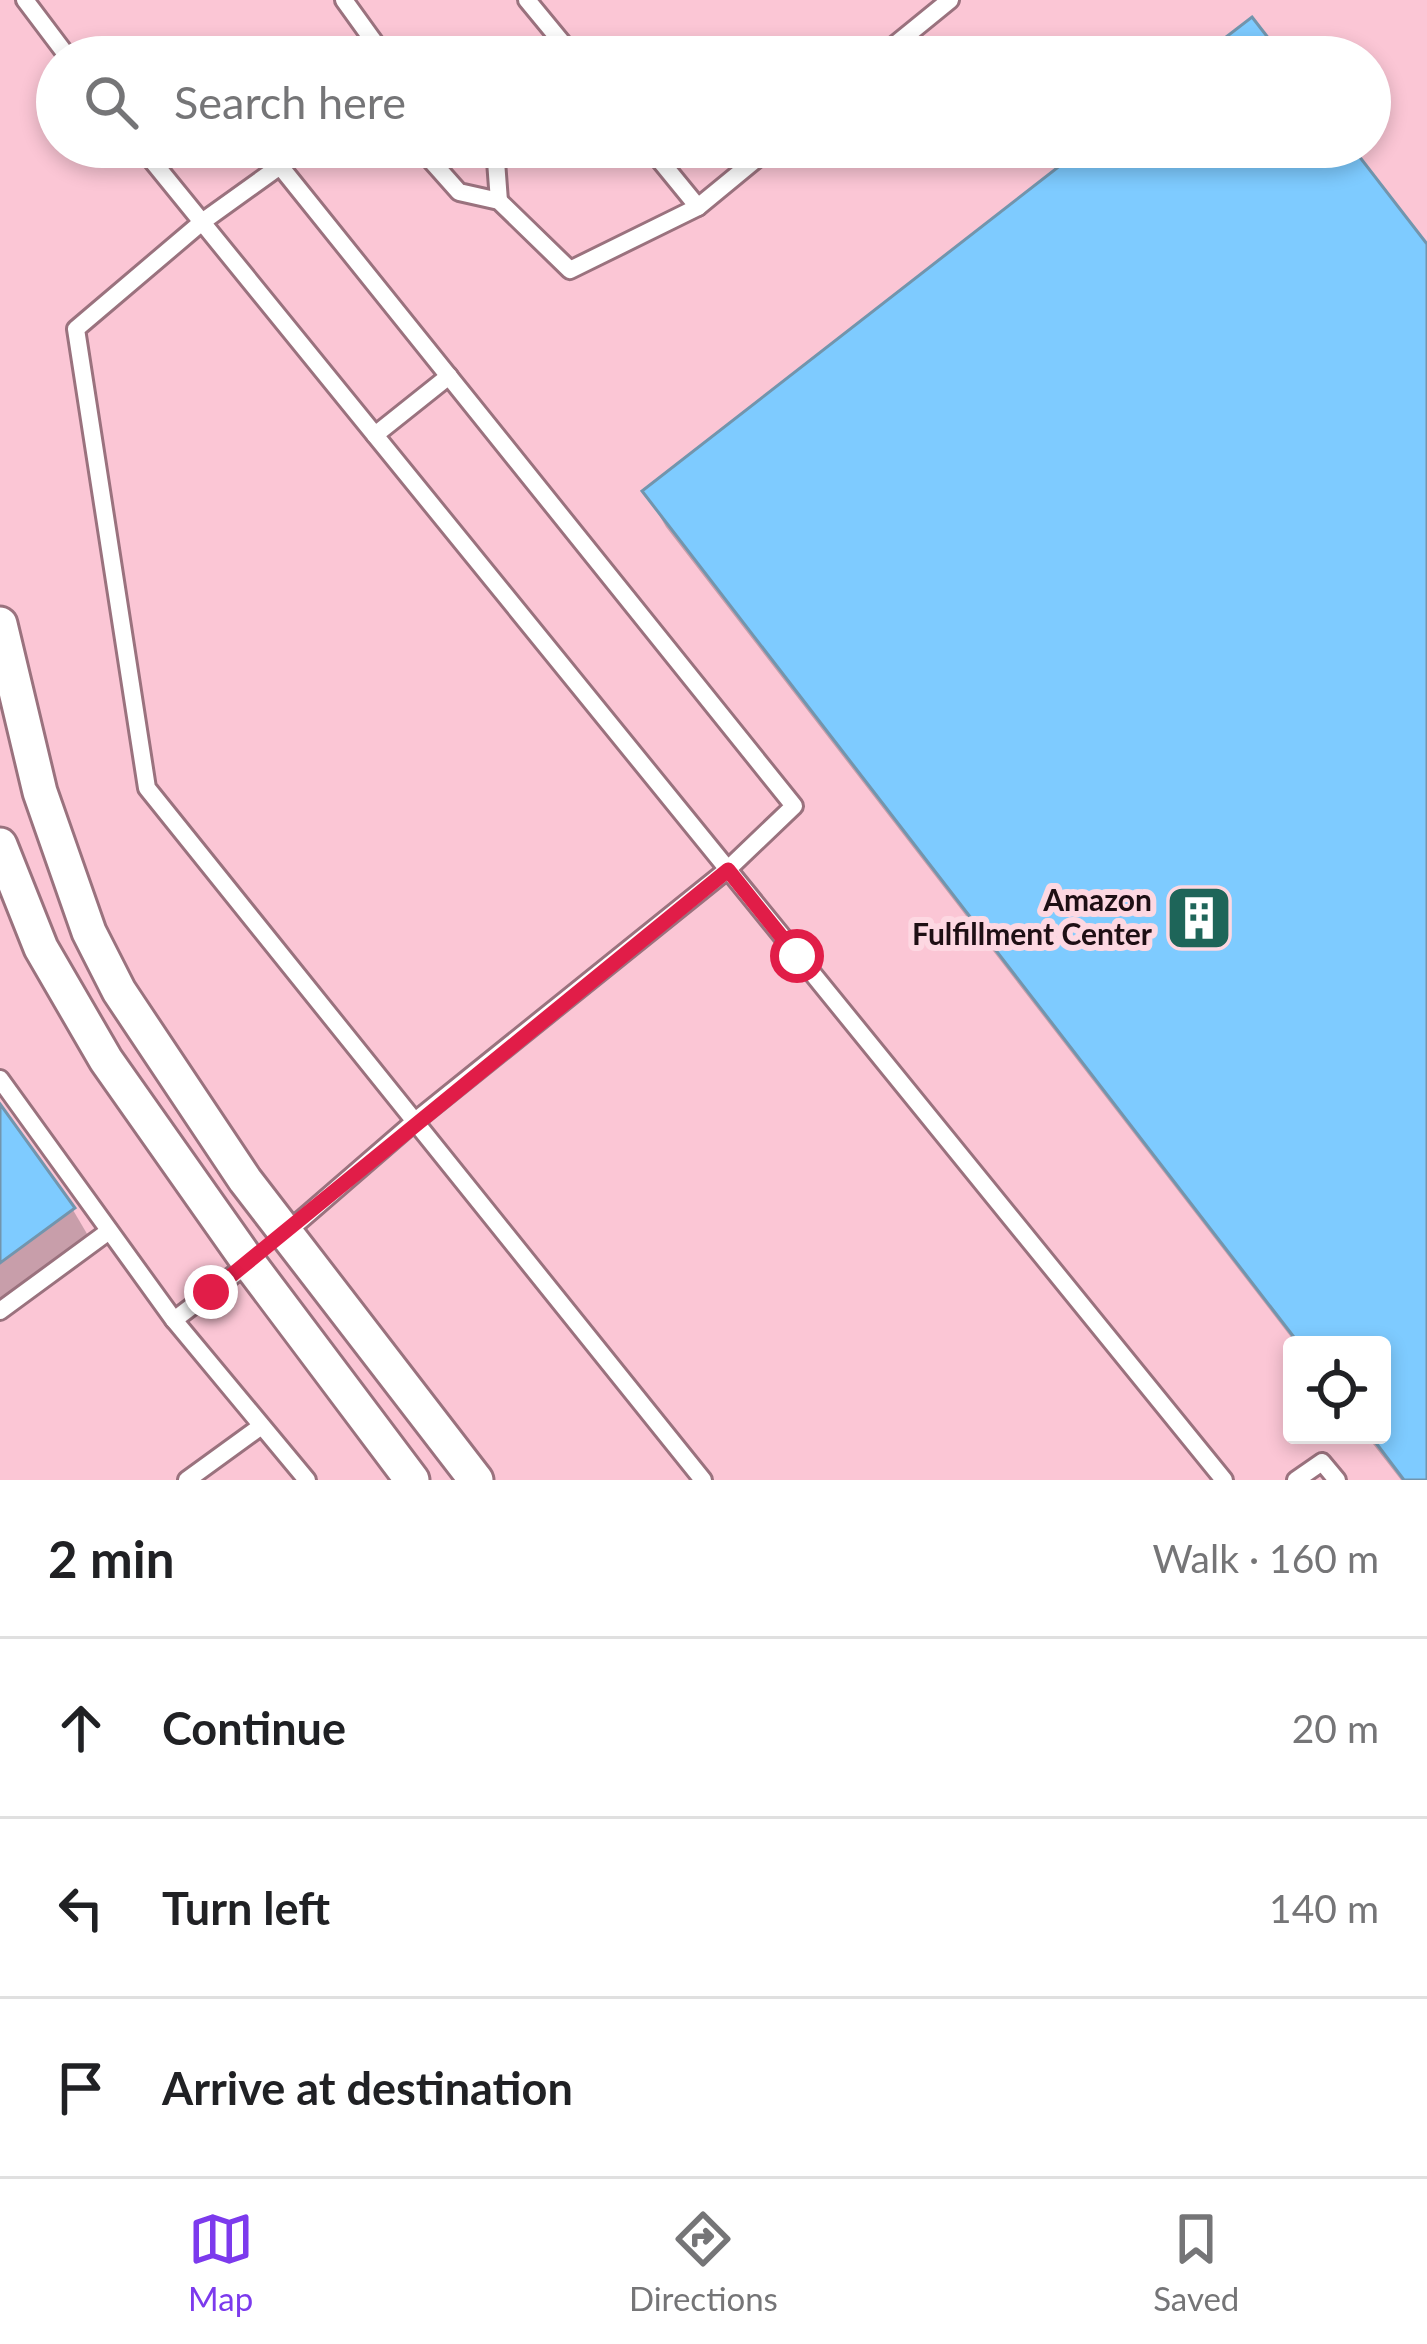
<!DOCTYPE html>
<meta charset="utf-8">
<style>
:root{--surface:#fff;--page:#f2f2f2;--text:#202124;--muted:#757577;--line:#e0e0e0;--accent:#7c3aed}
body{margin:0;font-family:Lato,sans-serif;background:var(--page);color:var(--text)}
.controls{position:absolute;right:36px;bottom:36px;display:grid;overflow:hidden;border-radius:12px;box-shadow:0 6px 18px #0003}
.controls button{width:108px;height:108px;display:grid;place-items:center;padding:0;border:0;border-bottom:3px solid var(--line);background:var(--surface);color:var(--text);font:60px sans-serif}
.stop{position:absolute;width:36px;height:36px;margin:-27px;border:9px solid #e11d48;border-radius:50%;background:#fff}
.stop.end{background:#e11d48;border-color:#fff;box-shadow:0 3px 12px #0008}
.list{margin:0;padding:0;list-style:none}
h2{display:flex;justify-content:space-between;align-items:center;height:156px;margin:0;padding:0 48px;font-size:51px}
h2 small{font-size:39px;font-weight:400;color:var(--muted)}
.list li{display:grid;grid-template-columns:78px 1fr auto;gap:36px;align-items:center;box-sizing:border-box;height:180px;padding:0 48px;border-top:3px solid var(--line)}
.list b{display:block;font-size:45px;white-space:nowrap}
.list em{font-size:39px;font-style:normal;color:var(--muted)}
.icon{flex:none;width:66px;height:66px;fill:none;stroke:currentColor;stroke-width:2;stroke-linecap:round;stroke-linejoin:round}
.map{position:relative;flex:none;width:1427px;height:1480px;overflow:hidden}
.search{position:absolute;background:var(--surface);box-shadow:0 6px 18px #0003;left:36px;right:36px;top:36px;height:132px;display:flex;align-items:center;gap:30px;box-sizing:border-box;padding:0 42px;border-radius:66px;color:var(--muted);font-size:45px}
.sheet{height:696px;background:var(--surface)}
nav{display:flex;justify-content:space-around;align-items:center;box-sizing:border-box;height:168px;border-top:3px solid var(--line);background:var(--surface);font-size:33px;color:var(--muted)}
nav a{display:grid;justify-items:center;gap:6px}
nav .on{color:var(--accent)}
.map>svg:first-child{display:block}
.built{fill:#fbc6d5;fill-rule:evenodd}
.shadow{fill:#0003}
.building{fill:#7ecbff;stroke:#7295ad;stroke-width:3}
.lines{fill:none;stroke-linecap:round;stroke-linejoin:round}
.lane-casing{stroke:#9a727e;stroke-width:22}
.street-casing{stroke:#9a727e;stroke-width:39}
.lane{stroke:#fff;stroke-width:16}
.street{stroke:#fff;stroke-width:33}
.route{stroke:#e11d48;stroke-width:15}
.labels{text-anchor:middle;stroke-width:12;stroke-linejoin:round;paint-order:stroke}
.poi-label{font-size:30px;font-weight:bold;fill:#1e0f14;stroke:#fdd8e2;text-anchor:end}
</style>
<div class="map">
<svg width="1427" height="1480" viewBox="0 0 1427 1480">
<rect width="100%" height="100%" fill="#fdd8e2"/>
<path class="built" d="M0 0H1427V1480H0ZM57 57H1370V147H57ZM1292 1345H1382V1435H1292Z"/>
<g class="shadow">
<path d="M1089 147H1349L1427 249V1480H1401L1366 1435H1382V1345H1297L666 527 646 492Z"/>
<path d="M0 1109 73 1210 93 1244 0 1312Z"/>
</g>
<g class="building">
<path d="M1252 17 1283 57H1200Z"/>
<path d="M1084 147H1352L1427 244V1480H1404L1370 1435H1382V1345H1300L642 491Z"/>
<path d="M0 1104 75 1208 0 1263Z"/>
</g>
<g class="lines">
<defs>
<g id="lane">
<path d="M25 0 68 57"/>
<path d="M344 0 385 57"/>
<path d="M527 0 574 57"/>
<path d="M191 54 194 57"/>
<path d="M880 57 950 0"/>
<path d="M141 147 1224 1480"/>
<path d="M265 147 280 166"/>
<path d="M419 147 459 192 499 201 570 270 698 207 771 147"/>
<path d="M485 147 496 161 499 201"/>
<path d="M649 147 698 207"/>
<path d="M375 435 449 376"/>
<path d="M0 1079 174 1320 307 1480"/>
<path d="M287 1232 414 1122 727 870 794 806 280 166 202 222 76 329 147 788 703 1480"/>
<path d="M0 1311 109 1231"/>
<path d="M174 1320 249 1263"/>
<path d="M187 1480 260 1427"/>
<path d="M1296 1480 1322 1462 1337 1480"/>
</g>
<g id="street">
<path d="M0 624 40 792 89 932 119 991 245 1180 476 1480"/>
<path d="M0 845 41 948 106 1060 249 1263 412 1480"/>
</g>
</defs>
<use href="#lane" class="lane-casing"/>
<use href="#street" class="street-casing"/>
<use href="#lane" class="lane"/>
<use href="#street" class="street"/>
</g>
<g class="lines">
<path class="route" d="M211 1292 728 870 797 956"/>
</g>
<defs>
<symbol id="building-square" viewBox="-11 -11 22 22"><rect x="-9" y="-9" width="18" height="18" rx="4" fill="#1e6559" stroke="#fdd8e2"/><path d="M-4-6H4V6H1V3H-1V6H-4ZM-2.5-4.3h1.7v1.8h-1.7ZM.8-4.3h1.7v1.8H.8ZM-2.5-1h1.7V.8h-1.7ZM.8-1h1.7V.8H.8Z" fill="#fff"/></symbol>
</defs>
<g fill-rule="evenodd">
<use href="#building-square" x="1161" y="880" width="76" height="76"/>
</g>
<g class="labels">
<g class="poi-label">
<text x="1152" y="911">Amazon<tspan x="1152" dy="34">Fulfillment Center</tspan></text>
</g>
</g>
</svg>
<div class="controls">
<button><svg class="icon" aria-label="locate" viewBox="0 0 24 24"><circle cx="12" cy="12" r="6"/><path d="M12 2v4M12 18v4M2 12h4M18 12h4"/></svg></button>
</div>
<div class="stop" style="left:797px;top:956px"></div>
<div class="stop end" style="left:211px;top:1292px"></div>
<div class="search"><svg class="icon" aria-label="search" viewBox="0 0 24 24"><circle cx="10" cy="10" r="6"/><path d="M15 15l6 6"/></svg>Search here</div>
</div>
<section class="sheet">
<h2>2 min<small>Walk · 160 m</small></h2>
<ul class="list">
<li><svg class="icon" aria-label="ahead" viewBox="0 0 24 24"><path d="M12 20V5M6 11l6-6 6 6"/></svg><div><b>Continue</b></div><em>20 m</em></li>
<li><svg class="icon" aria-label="left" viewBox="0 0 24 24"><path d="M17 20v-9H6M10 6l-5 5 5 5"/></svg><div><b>Turn left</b></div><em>140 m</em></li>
<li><svg class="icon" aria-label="arrive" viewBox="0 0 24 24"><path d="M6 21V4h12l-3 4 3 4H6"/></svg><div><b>Arrive at destination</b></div></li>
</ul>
</section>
<nav>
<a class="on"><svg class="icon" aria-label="map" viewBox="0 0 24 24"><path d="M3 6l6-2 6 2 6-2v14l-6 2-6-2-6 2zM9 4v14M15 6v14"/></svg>Map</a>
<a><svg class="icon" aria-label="directions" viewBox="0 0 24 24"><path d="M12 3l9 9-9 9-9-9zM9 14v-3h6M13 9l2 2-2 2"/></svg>Directions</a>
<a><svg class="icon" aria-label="saved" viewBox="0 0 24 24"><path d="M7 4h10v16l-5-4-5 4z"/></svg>Saved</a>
</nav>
